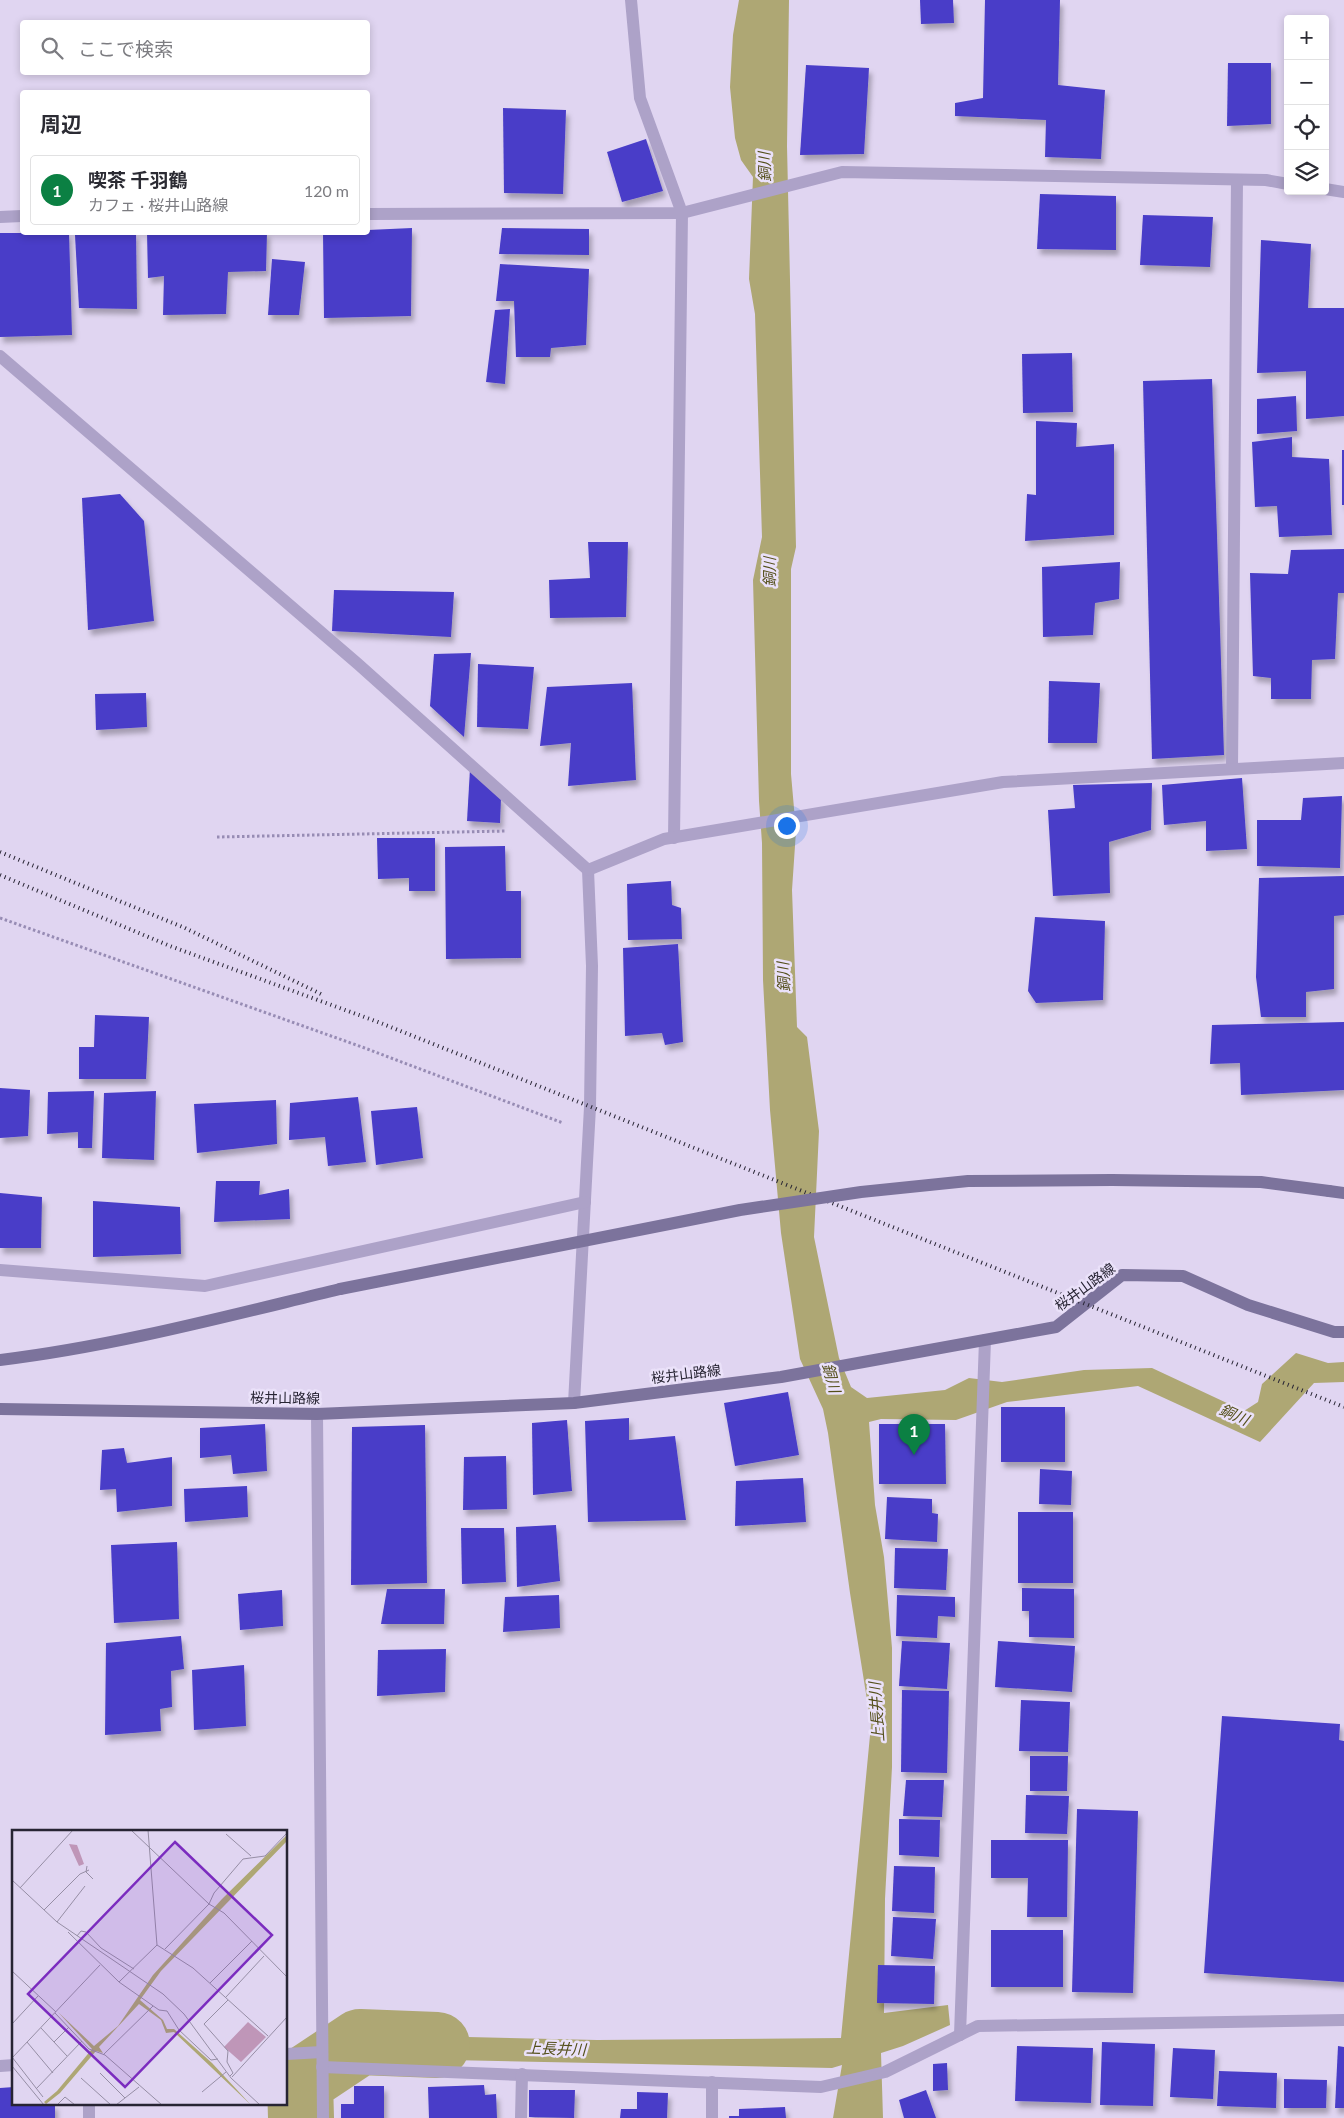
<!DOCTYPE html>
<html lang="ja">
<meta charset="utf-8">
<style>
:root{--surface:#fff;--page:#f2f2f3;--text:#2b2b33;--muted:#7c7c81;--line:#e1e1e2;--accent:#0b8043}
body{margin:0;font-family:Lato,"Noto Sans JP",sans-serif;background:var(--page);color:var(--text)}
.controls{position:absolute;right:15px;top:15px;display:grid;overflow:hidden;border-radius:5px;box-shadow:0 2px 8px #0003}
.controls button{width:45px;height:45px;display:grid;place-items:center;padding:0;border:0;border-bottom:1px solid var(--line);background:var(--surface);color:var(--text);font:25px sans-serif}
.you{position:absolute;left:786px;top:825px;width:18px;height:18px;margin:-12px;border:4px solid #fff;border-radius:50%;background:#1a73e8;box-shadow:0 0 0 8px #1a73e833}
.badge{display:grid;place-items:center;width:32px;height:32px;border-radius:50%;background:var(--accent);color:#fff;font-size:16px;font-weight:700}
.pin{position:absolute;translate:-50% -41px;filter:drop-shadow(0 1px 2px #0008)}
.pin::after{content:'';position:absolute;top:26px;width:18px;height:15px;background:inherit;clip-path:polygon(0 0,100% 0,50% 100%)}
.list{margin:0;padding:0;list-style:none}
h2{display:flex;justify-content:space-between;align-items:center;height:65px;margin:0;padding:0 20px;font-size:21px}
h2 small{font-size:16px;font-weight:400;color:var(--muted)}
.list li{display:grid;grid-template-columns:32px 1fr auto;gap:15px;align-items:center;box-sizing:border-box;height:70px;margin:0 10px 10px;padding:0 10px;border:1px solid var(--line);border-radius:5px}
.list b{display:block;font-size:19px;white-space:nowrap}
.list p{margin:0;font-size:16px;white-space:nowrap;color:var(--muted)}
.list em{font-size:16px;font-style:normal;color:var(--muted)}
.icon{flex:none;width:28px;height:28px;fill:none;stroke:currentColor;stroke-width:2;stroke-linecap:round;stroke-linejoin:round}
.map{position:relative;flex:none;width:1344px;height:2118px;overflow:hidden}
.search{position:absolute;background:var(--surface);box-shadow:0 2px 8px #0003;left:20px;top:20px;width:350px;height:55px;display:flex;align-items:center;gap:12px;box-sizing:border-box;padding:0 18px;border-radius:5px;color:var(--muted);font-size:19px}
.panel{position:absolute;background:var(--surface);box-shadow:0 2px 8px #0003;left:20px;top:90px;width:350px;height:145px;border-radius:5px}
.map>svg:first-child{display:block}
.water{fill:#aea774}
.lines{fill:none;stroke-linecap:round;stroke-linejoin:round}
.river{stroke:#aea774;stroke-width:66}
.building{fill:#483cc8;filter:url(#shadow)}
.path{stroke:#978cb4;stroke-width:3;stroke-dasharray:2.5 2.5;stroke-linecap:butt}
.minor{stroke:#ada2c8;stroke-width:12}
.tertiary{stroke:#ada2c8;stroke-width:12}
.secondary{stroke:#7c739c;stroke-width:12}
.rail{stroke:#272433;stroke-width:4;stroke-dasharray:1 4;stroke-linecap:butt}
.secondary-bridge{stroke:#7c739c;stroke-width:12}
.labels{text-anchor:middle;stroke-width:5;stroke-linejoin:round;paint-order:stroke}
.street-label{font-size:14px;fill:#272433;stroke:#eae1f9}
.water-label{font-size:15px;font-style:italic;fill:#544f1a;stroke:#eae1f9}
.inset-road{fill:none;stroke:#968ea5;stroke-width:1}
.view{fill:#7b2cbf;fill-opacity:0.15;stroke:#7b2cbf;stroke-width:2.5}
.inset-edge{fill:none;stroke:#272433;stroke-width:2.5}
</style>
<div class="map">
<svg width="1344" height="2118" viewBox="0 0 1344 2118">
<defs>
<filter id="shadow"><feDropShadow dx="3" dy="5.5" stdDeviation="2.5" flood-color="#0004"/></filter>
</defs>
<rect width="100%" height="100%" fill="#e0d5f1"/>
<path class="water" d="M739 0H789L787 146 796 547 791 569V774L796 831 792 890 797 1027 807 1037 819 1131 814 1237 839 1358 851 1387 867 1398 945 1390 969 1378 1002 1382 1084 1370 1152 1368 1244 1411 1258 1402 1262 1384 1296 1353 1328 1363 1344 1362V1382L1314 1383 1260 1442 1138 1386 1007 1402 956 1420 881 1419 869 1422 875 1505 884 1557 892 1648V1767L885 1899 884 2013 948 2005 950 2025 903 2046 881 2053 883 2118H833L842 2065 832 2068 351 2058 340 2034 597 2040 841 2038 871 1725 850 1593 828 1433 823 1409 800 1359 781 1233 770 1110 763 980 762 843 759 801 753 580 762 537 755 314 749 279 753 177 741 160 735 138 730 87 733 35Z"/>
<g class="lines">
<path class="river" d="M301 2118 300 2082 360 2042 437 2045"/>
</g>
<g class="building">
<path d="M920 0H953L954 23 921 24Z"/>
<path d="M985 0H1060L1058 85 1105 90 1101 159 1045 157 1046 120 955 116V103L983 98Z"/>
<path d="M1228 63H1271V124L1227 126Z"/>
<path d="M806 65 869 68 864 154 800 155Z"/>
<path d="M503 108 566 110 563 194 504 193Z"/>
<path d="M646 139 663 191 622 202 607 152Z"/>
<path d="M1040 194 1116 196V250L1037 249Z"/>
<path d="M1143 215 1213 217 1210 267 1140 265Z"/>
<path d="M412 228 411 316 324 318 323 232H368V230Z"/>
<path d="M502 228 589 229V255L499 254Z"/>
<path d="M147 232H267L266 271 228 272 226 314 163 315 164 276 148 278Z"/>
<path d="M0 233H69L72 335 0 337Z"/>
<path d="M136 233 137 309 79 308 75 235Z"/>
<path d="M1261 240 1311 244 1308 308H1344V416L1306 419V371L1257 373Z"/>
<path d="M272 259 305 262 299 315H268Z"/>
<path d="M500 264 589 269 586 345 551 348 550 357H516L514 301H496Z"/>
<path d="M510 309 505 384 486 382 495 310Z"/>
<path d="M1072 353 1073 412 1023 413 1022 354Z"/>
<path d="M1212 379 1224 755 1152 759 1143 381Z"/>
<path d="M1296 396 1297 431 1257 434V399Z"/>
<path d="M1036 421 1077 423 1076 447 1114 444V535L1025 541 1027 494 1036 495Z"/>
<path d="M1292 437V457L1329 459 1332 535 1279 537 1277 506 1255 507 1252 442Z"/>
<rect x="1342" y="450" width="2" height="55"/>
<path d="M120 494 144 521 154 621 88 630 82 498Z"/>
<path d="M588 542H628L626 617 550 618 549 580 590 578Z"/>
<path d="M1344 549V593H1338L1335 659 1312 660 1311 699H1271V678L1253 676 1250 573 1288 574 1291 550Z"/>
<path d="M1120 562 1119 599 1095 603 1093 635 1043 637 1042 567Z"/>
<path d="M334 590 454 592 451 637 332 631Z"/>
<path d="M471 653 464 737 430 706 434 654Z"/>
<path d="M478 664 534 667 528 729 477 727Z"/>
<path d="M1049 681 1100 683 1097 743H1048Z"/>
<path d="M632 683 636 780 568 786 571 743 540 746 547 687Z"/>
<path d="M146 693 147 727 96 730 95 694Z"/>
<path d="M470 769 501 798 500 823 467 821Z"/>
<path d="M1242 778 1247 849 1206 851V821L1164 825 1162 785Z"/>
<path d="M1152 783 1151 830 1109 842 1110 893 1053 896 1048 810 1075 808 1073 785Z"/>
<path d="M1342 796 1340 868 1257 866V820H1301L1303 798Z"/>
<path d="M377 838H435V891H409V878L378 879Z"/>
<path d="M505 846 506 891H521V958L446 959 445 847Z"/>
<path d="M1344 876V915L1334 916V989L1306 992V1017H1261L1256 977 1259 878Z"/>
<path d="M671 881 672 905 681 908 682 939 628 940 627 884Z"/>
<path d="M1035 917 1105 921 1103 1000 1036 1003 1028 991Z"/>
<path d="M678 944 683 1042 665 1045 662 1033 625 1036 623 948Z"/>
<path d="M95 1015 149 1017 146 1079H79V1047H94Z"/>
<path d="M1344 1022V1090L1241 1095 1240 1063 1210 1064 1212 1025Z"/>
<path d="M0 1088 30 1090 28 1136 0 1138Z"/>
<path d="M94 1091 92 1148H78V1132L47 1134 48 1092Z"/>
<path d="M156 1091 154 1160 102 1158 104 1093Z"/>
<path d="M358 1097 366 1162 328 1166 325 1137 289 1140 290 1103Z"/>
<path d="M276 1100 277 1144 197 1153 194 1104Z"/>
<path d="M417 1107 423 1158 376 1165 371 1111Z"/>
<path d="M216 1181H260L259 1195 289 1189 290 1219 214 1222Z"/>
<path d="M0 1193 42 1197 41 1248H0Z"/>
<path d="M93 1201 180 1207 181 1254 93 1257Z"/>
<path d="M788 1392 799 1455 735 1466 724 1403Z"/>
<rect x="1001" y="1407" width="64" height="55"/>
<path d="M629 1418V1440L675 1436 686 1520 588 1522 585 1421Z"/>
<path d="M567 1420 572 1491 533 1495 532 1423Z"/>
<path d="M265 1424 267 1471 233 1474 231 1455 200 1458V1428Z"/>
<path d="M879 1424H945L946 1484H879Z"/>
<path d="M425 1425 427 1583 351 1585 352 1427Z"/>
<path d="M124 1448 127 1463 172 1457V1506L117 1512 116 1489 100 1490 102 1450Z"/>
<path d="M506 1456 507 1509 463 1510 464 1457Z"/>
<path d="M1040 1469 1072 1471 1071 1505 1039 1504Z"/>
<path d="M803 1478 806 1522 735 1526 736 1481Z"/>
<path d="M247 1486 248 1517 185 1522 184 1489Z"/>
<path d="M887 1497 932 1499V1513L938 1514 937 1542 885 1539Z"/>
<rect x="1018" y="1512" width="55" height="71"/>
<path d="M556 1525 560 1581 517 1587 516 1527Z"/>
<path d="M461 1528H504L506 1582 462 1584Z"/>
<path d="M177 1542 179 1619 114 1623 111 1545Z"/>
<path d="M895 1548 948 1549 946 1590 894 1588Z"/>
<path d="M1022 1588 1074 1589V1638L1029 1637V1611H1022Z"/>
<path d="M387 1589H445L444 1624H381Z"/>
<path d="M282 1590 283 1626 240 1630 238 1594Z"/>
<path d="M559 1595 560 1628 503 1632 505 1597Z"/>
<path d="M897 1595 955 1597V1617L938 1616 937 1638 896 1636Z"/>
<path d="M181 1636 184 1669 171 1671 172 1707 160 1709 161 1731 105 1735 106 1643Z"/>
<path d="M902 1641 950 1643 947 1689 899 1686Z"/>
<path d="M998 1641 1075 1646 1072 1692 995 1687Z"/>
<path d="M446 1649 445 1692 377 1696 378 1650Z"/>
<path d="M244 1665 246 1726 194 1730 192 1670Z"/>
<path d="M902 1690 949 1691 947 1773 901 1772Z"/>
<path d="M1021 1700 1070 1702 1068 1752 1019 1751Z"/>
<path d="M1222 1716 1340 1724 1339 1740 1344 1741V1982L1204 1973Z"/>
<path d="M1030 1756H1068L1067 1791H1030Z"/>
<path d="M906 1780H944L942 1817 903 1816Z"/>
<path d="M1026 1795 1069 1796 1067 1834 1025 1833Z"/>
<path d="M1077 1809 1138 1811 1133 1993 1072 1992Z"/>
<path d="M899 1819 940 1820 939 1857 899 1855Z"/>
<path d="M991 1840H1068L1067 1917H1027L1028 1878H991Z"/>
<path d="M894 1866 935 1867 934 1913 892 1911Z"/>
<path d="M893 1917 936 1919 933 1959 891 1956Z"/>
<rect x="991" y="1930" width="72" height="57"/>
<path d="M878 1965 935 1966 934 2004 877 2003Z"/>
<path d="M1102 2042 1155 2044 1153 2106 1100 2105Z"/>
<path d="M1017 2046 1093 2048 1091 2103 1015 2101Z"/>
<path d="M1338 2046 1344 2047V2108H1335Z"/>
<path d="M1173 2048 1215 2050 1213 2099 1170 2097Z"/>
<path d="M947 2063 948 2090 933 2091V2064Z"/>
<path d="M1219 2071 1277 2073 1276 2108 1217 2106Z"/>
<path d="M1284 2079 1327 2080 1326 2108H1284Z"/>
<path d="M484 2085 485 2095 496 2094 497 2118H429L428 2087Z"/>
<path d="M354 2086H384V2118H341V2104H354Z"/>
<path d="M14 2087V2104H55V2118H0V2088Z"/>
<path d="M529 2090H575L574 2118 529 2117Z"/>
<path d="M926 2090 936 2118H904L899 2100Z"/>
<path d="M637 2092 668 2093 667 2118H620L621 2109H637Z"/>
<path d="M785 2107 786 2118H729V2116H739V2109Z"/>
</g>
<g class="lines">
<g class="path">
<path d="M217 837 506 831"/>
<path d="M0 918 362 1047 563 1123"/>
</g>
<g class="minor">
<path d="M631 0 640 98 682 213 674 838"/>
<path d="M1325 189 1344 192"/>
<path d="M368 214 682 213 842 172 1266 180 1288 184"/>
<path d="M0 217 22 216"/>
<path d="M0 356 358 664 588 870 592 966 590 1107 574 1403"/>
<path d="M1232 769 1237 180"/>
<path d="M588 870 664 839 1003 782 1344 763"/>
<path d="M0 1270 205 1286 585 1202"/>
<path d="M960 2035 985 1340"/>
<path d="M286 2054 322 2052"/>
<path d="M0 2066 14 2065"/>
<path d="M322 2067 821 2087 885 2072 978 2026 1344 2020"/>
<path d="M89 2104V2118"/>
<path d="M521 2118 522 2074"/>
<path d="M712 2118V2082"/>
</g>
<path class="tertiary" d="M317 1414 323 2118"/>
<g class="secondary">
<path d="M1329 1191 1344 1193"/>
<path d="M0 1360C115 1346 227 1316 340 1289"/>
<path d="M0 1409 317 1414 574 1403 781 1377 1056 1327 1122 1275 1183 1276 1248 1305 1334 1332H1344"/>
</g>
<g class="rail">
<path d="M0 852 185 928 321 994"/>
<path d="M0 875 170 946 378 1022 1344 1407"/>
</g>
<path class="secondary-bridge" d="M340 1289 740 1210 861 1192 968 1181 1112 1180 1261 1182 1329 1191"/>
</g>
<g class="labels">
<g class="street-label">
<text transform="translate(1085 1287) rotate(-36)" y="5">桜井山路線</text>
<text transform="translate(686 1374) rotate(-7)" y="5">桜井山路線</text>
<text transform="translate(285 1398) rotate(1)" y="5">桜井山路線</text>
</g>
<g class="water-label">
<text transform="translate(765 167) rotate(-92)" y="5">銅川</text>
<text transform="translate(770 572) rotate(-90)" y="5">銅川</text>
<text transform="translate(784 977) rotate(-93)" y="5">銅川</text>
<text transform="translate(831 1378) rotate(75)" y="5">銅川</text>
<text transform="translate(1234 1415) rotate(24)" y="5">銅川</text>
<text transform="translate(877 1712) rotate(-94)" y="5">上長井川</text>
<text transform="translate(556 2049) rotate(2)" y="5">上長井川</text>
</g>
</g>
<g transform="translate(12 1830)">
<rect width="275" height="275" fill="#e0d5f1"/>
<path d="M57 14 65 15 72 34 67 36ZM236 192 254 207 229 232 212 217Z" fill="#bf96b8"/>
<path d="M275 5V11L149 141 128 170 151 190 155 199H162L200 233 239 275 162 202 154 203 149 190 127 174 87 217 91 223 84 221 48 263 34 274 32 272 45 261 80 219 46 182 82 216 106 196 141 145 210 69Z" fill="#aea774"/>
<path class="inset-road" d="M119 0 197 74 212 83 275 147M214 4 239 26M75 36 74 42 81 49M0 50 45 92 151 164 172 184 219 248 248 275M8 58 61 0M32 80 68 44 77 40M45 92 73 56M56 102 107 152 147 180 155 181 167 200 199 230 206 229M65 106 69 101 74 102 89 118 122 139M145 115 181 138 256 206M153 119 197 74 202 63 231 29 253 26 275 3M0 141 44 182M107 152 145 115 136 0M198 153 240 111M214 167 252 126M216 170 192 194 216 221 215 232 221 243 218 246M43 183 77 219 93 225 150 275M0 194 26 166M29 198 55 226M15 212 41 243M42 212 57 197M91 225 141 176M0 227 31 267M0 228 88 135M0 236 32 275M88 243 113 268M220 247 275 187M69 248 99 275M24 259 70 211M190 262 214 242M45 275 53 267 63 275M104 275 127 257"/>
<path class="view" d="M163 12 260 105 113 257 16 164Z"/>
<rect width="275" height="275" class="inset-edge"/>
</g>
</svg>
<div class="controls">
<button>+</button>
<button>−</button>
<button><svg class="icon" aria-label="locate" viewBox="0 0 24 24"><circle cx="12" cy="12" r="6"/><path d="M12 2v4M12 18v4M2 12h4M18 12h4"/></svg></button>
<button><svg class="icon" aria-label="layers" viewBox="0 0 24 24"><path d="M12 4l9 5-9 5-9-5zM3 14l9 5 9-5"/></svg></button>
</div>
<div class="you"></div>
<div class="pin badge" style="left:914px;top:1455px">1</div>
<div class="search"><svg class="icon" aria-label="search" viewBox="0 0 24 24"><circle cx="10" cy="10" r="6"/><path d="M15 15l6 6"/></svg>ここで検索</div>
<section class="panel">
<h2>周辺<small></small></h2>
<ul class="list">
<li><span class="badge">1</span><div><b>喫茶 千羽鶴</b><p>カフェ · 桜井山路線</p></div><em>120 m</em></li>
</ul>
</section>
</div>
